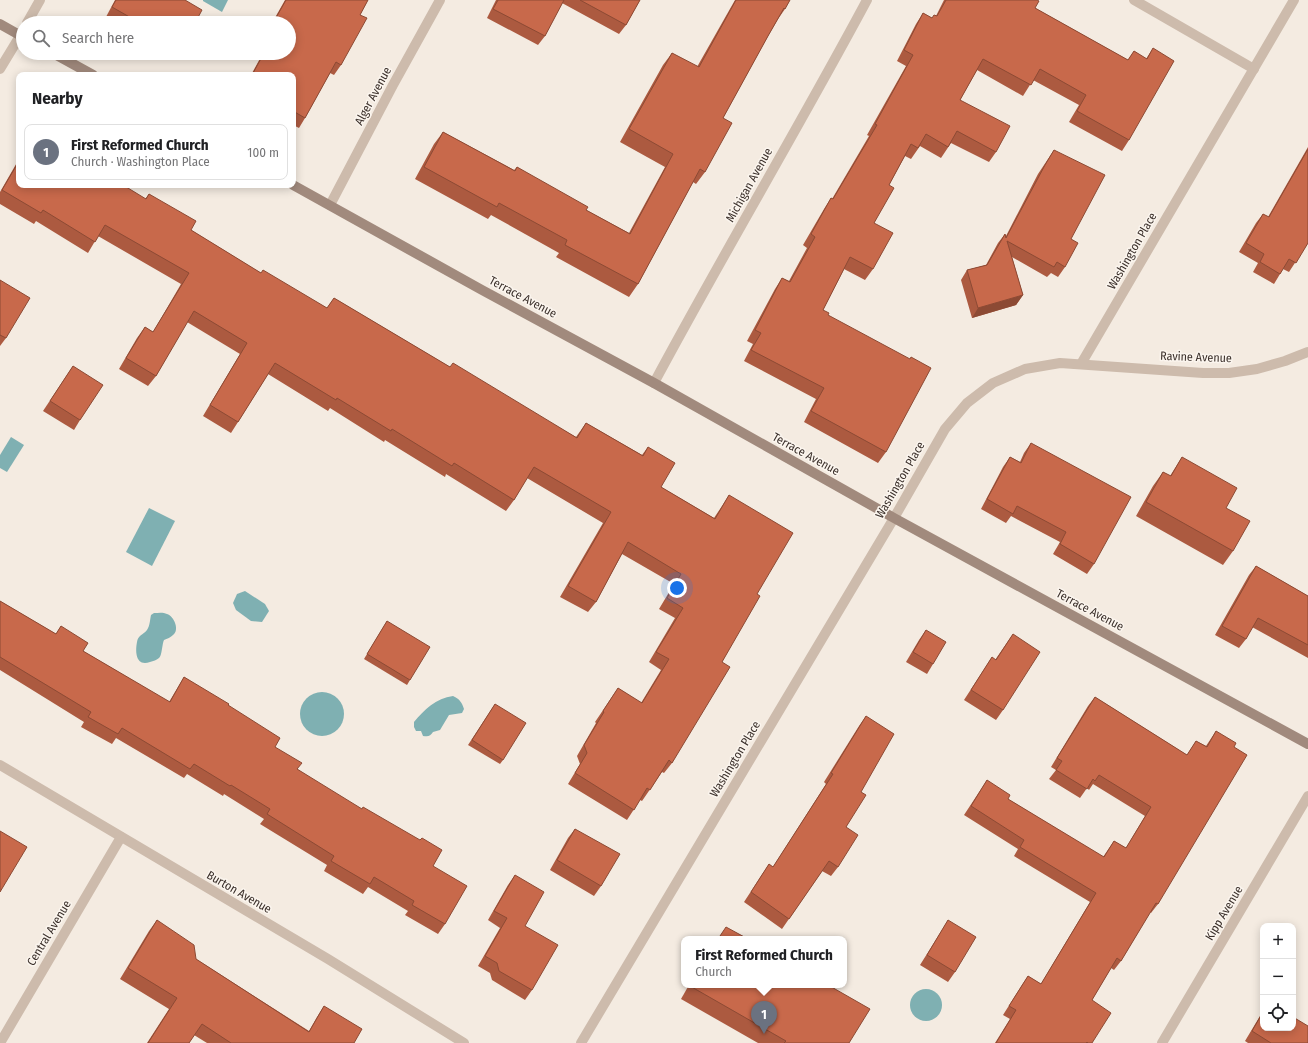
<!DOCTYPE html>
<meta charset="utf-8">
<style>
:root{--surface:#fff;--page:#f6f6f6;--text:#202124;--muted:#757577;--line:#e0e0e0;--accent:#db2777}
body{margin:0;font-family:"Fira Sans Condensed",sans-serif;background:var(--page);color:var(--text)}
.controls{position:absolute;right:12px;bottom:12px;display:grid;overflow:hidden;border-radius:8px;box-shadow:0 2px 10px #0003}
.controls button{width:36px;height:36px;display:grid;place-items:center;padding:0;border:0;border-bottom:1px solid var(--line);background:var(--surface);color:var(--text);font:20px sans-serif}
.you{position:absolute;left:677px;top:588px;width:14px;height:14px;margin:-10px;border:3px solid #fff;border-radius:50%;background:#1a73e8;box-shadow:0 0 0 6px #1a73e833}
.badge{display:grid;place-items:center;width:26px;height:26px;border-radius:50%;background:var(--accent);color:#fff;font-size:13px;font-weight:700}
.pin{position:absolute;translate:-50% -33px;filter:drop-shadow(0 1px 2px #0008)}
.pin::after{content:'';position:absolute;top:21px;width:14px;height:12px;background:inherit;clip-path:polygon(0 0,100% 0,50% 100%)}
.popup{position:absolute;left:681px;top:936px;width:166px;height:52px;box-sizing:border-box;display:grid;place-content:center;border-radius:8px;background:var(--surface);filter:drop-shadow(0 1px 3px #0005);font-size:13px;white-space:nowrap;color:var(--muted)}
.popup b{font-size:15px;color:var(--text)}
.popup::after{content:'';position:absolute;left:50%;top:100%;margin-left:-8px;border:8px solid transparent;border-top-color:var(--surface)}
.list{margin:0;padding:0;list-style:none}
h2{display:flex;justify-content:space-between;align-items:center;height:52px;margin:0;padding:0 16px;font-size:17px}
h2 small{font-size:13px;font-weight:400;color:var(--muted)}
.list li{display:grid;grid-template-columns:26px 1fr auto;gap:12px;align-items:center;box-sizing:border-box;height:56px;margin:0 8px 8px;padding:0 8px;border:1px solid var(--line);border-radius:8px}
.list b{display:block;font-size:15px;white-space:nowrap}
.list p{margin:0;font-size:13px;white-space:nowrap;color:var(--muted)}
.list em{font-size:13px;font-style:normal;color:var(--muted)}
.icon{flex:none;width:22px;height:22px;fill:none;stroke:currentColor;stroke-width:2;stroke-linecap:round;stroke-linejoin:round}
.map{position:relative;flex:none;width:1308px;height:1043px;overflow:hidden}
.search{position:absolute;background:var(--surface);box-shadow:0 2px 10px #0003;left:16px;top:16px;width:280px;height:44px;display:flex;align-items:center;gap:10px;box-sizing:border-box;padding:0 14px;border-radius:22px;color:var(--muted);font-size:15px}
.panel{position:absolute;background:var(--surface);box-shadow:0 2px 10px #0003;left:16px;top:72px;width:280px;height:116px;border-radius:8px}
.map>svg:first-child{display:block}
.water{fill:#7fb0b2}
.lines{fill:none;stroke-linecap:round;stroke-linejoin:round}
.street{stroke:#cdbbac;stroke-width:10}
.secondary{stroke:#a18a7d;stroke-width:10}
.wall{fill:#ac5a40}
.shaded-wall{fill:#8c4a34}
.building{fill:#c8694b;stroke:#8c4a34}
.labels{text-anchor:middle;stroke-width:3;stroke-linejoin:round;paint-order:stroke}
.street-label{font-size:12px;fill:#3b302b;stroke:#fbf5ee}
</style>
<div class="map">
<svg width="1308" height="1043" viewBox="0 0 1308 1043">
<rect width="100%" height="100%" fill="#f4ebe1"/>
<g class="water">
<path d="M203 0H228L222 12 203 1Z"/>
<path d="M11 437 24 445 7 472 0 468V455Z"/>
<path d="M149 508 175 521 152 566 126 552Z"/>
<path d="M245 591 265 604 269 611 262 622 251 621 236 610 233 603 237 594Z"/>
<path d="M154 613C158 613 163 612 167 614 174 616 180 630 173 635 171 637 167 639 164 640 162 644 162 656 159 658 157 660 153 661 150 662 136 667 135 652 137 642 138 635 143 635 147 630 150 626 150 619 151 615Z"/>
<circle cx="322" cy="714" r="22"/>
<path d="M453 696C460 699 462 703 464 709L462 713 449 715 440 730 433 732C430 736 429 737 423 736L421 731H416L414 727V722C424 710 436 698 453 696Z"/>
<circle cx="926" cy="1005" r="16"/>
</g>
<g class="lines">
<g class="street">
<path d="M1134 0 1254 69"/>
<path d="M27 23 40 0"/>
<path d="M0 69 23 31"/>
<path d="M330 205 393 85 440 0"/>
<path d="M1081 364 1294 0"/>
<path d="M654 383C723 254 798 129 867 0"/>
<path d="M0 765 328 959 464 1043"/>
<path d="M0 1043 121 837"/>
<path d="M581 1043 894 518 945 429 967 403 993 383 1025 369 1060 363 1203 373H1229L1257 369 1285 361 1308 352"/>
<path d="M1162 1043 1308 796"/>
</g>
<g class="secondary">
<path d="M0 24 23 37"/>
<path d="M53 53 93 75"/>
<path d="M293 185 482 290 654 383 894 518 1308 744"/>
</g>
</g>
<g class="wall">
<path d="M115 0H185L195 23H117L106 17Z"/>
<path d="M285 0H368L360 15 341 65 334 75 330 73 305 118 299 128 293 125V75H251L263 53H289V23H272Z"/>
<path d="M496 0H640L626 25 619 34 562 3 545 36 538 45 487 18Z"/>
<path d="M735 0H790L785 9 778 19 768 36 723 118 705 172 696 184 693 182 638 284 629 297 556 257 559 253 491 215 488 219 415 179 434 144 443 132 514 170 517 167 586 210 629 233 665 167 620 142 663 65 672 53 697 67Z"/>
<path d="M944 0H1037L1035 8 1128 60 1134 51 1146 59 1153 48 1129 140 1122 151 1069 122 1079 105 1033 80 1023 96 977 70 960 100 996 152 989 162 951 143 941 158 920 146 911 159 905 156 889 185 874 223 873 269 865 280 844 269 823 310 828 315 886 452 878 463 804 422 816 399 744 361 753 344 747 341 775 289 782 278 789 281 807 248 803 245 824 209 831 198 832 199 869 136 867 135 906 66 897 61 916 24 923 13 932 18 936 16Z"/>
<path d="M166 53H178L174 58Z"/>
<path d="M1308 147V243L1289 272 1283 269 1274 284 1253 272 1258 263 1239 252 1256 223 1263 214 1268 217Z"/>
<path d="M1054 150 1071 239 1065 267 1058 277 1051 273 1047 277 1012 257 1023 295 1016 305 972 318 961 280 967 270 986 265 998 243 1005 234 1006 236 1038 174Z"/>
<path d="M19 159V185L145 199 149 194 191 230 261 273 327 308 334 298 450 367 576 437 586 423 642 455 648 447 661 487 714 518 722 506 729 495 757 594 722 662 672 763 664 773 662 772 642 801 640 800 627 820 568 784 580 764 577 756 596 723 595 722 618 688 641 703 661 670 649 662 675 618 659 609 674 584 622 554 596 602 588 612 560 597 603 523 527 478 514 500 506 511 446 474 445 477 385 440 384 442 330 408 328 411 268 374 238 422 231 433 203 416 240 354 187 322 156 376 148 386 119 369 137 338 145 327 153 332 181 284 98 236 88 253 36 221 34 224 0 204V192Z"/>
<path d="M0 280 6 338 0 346Z"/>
<path d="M73 366 80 420 74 430 43 411Z"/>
<path d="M1031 443 1094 564 1087 574 1053 554 1060 542 1011 516 1006 523 981 509 1003 467 1010 457 1020 462 1024 453Z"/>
<path d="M1182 457 1226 508 1233 551 1223 565 1136 516 1153 486 1163 472 1170 476Z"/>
<path d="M1256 566 1308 596V658L1252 627 1246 639 1239 648 1215 635 1249 575Z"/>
<path d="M0 601 56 634 61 626 83 651 169 702 184 677 228 705 275 747 297 769 433 866 445 924 438 934 405 915 408 911 368 887 363 894 324 871 327 865 260 824 264 819 224 794 223 796 187 774 184 778 116 738 112 744 81 727 84 722 0 670Z"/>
<path d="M387 621 410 680 407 685 364 659Z"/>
<path d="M926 630 933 664 927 674 906 662 919 640Z"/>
<path d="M1013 634 1003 710 996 720 964 700 992 657 995 660Z"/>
<path d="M1095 697 1187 755 1196 741 1206 746 1216 731 1234 747 1158 904 1151 913 1150 912 1121 961 1114 970 1111 968 1092 1000V1043H995L1010 1019 1003 1015 1022 985 1028 976 1041 984 1090 902 1014 856 1018 849 964 815 987 780 1008 799 1103 857 1114 841 1126 848 1145 816 1093 784 1089 790 1087 788 1080 798 1049 779 1056 770 1051 767 1088 706Z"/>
<path d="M495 704 503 760 500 764 468 745Z"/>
<path d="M866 716 861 792 846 827 838 867 831 876 822 871 782 929 744 902 769 864 773 867 826 784 824 782 859 726Z"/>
<path d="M575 829 601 886 594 896 550 870 568 838Z"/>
<path d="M515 875 525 926 532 990 525 1000 492 980 490 973 478 966 500 928 488 920 508 885Z"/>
<path d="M157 920 196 959 309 1031 317 1017 324 1006 354 1043H207L194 1035 189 1043H147L169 1009 120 979 149 931Z"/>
<path d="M948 920 955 972 948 982 920 965 942 930Z"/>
<path d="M689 985H828L849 1043H758L681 999Z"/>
<path d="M1263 1011V1028L1308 1043H1248L1245 1041Z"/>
</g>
<path class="shaded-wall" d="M1023 295 1016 305 972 318 978 308Z"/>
<g class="building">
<path d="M116 0H185L202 10 195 23H140L112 7Z"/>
<path d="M286 0H368L360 15 367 18 341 65 336 62 305 118 293 111V75H252L264 53H289V23H273Z"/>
<path d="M498 0H564L545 36 493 9Z"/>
<path d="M580 0H640L626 25Z"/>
<path d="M736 0H790L785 9 784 8 768 36 723 118 732 123 705 172 700 169 638 284 565 245 567 240 499 203 497 207 424 167 443 132 515 171 517 167 588 207 586 210 630 234 673 154 629 129 672 53 699 67Z"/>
<path d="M946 0H1037L1039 1 1035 8 1128 60 1134 51 1147 59 1153 48 1174 61 1129 140 1077 111 1086 95 1040 69 1031 85 983 59 960 100 1010 126 996 152 957 131 948 147 926 134 918 148 911 144 889 185 894 188 874 223 893 233 873 269 850 257 823 310 829 313 828 315 910 359 911 357 931 368 886 452 811 411 824 388 751 350 761 333 755 330 782 278 790 282 815 237 811 234 831 198 833 199 877 125 875 124 913 55 904 50 923 13 932 18 934 15 937 16Z"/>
<path d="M1308 149V243L1296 263 1289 259 1280 274 1260 262 1264 254 1246 243 1263 214 1269 217Z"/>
<path d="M1054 150 1105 175 1071 239 1078 243 1065 267 1057 262 1054 267 1007 241 1023 295 978 308 967 270 987 265 1005 234 1006 238 1045 165Z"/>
<path d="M19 161V185H123L146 199 149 194 196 221 191 230 261 273 263 270 327 308 334 298 450 367 453 363 577 438 586 423 643 456 648 447 675 463 661 487 715 519 729 495 793 533 757 594 760 596 722 662 730 667 672 763 669 760 650 790 647 788 634 810 575 773 587 753 584 745 604 712 603 711 618 688 642 703 669 659 656 652 683 608 667 598 681 574 628 542 596 602 568 586 611 512 534 467 514 500 454 463 452 466 392 429 391 431 337 398 336 400 275 363 238 422 210 405 247 343 194 311 156 376 126 358 145 327 153 332 189 273 105 225 95 242 43 210 41 213 2 190Z"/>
<path d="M0 280 30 298 6 338 0 335V336Z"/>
<path d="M73 366 103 385 80 420 50 401Z"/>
<path d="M1031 443 1131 497 1094 564 1060 544 1066 532 1017 506 1013 514 987 499 1010 457 1021 463Z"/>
<path d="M1182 457 1237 488 1226 508 1250 521 1233 551 1146 502 1163 472 1171 476Z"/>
<path d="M1256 566 1308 596V645L1258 618 1246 639 1222 626Z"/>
<path d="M0 601 56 634 61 626 88 643 83 651 170 702 184 677 229 704 228 705 280 738 275 747 302 763 297 769 362 809 363 807 420 840 422 838 442 850 433 866 467 886 445 924 412 905 414 901 374 877 370 884 331 861 334 856 267 814 270 809 231 785 230 786 194 764 190 769 122 728 118 734 88 717 91 712 0 657Z"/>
<path d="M387 621 430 647 410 680 367 654Z"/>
<path d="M926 630 946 642 933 664 913 652Z"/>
<path d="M1013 634 1040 652 1003 710 971 690 992 657 996 660Z"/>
<path d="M1095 697 1187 755 1196 741 1207 747 1216 731 1236 743 1234 747 1247 755 1158 904 1156 903 1121 961 1117 958 1092 1000 1111 1013 1092 1043H1088L1087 1042 1086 1043H996L1016 1010 1009 1006 1028 976 1041 984 1096 893 1020 847 1024 840 971 806 987 780 1010 795 1008 799 1104 857 1114 841 1126 848 1151 807 1099 775 1095 781 1093 779 1087 789 1056 770 1062 761 1057 758Z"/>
<path d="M495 704 526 723 503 760 472 740Z"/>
<path d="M866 716 894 734 861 792 866 795 846 827 858 835 838 867 829 861 789 919 751 892 769 864 773 867 833 774 831 773Z"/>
<path d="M575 829 620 854 601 886 557 860Z"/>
<path d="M0 831 27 847 0 892Z"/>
<path d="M515 875 544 892 525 926 558 945 532 990 499 971 497 963 485 956 507 918 494 911Z"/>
<path d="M157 920 194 945 196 959 309 1032 324 1006 362 1029 354 1043H231L202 1024 189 1043H148L177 998 128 968Z"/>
<path d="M948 920 976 937 955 972 927 955Z"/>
<path d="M726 927 748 939H718Z"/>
<path d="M690 985H828L870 1009 849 1043H784L786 1041 690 986Z"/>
<path d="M1263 1012V1028H1293V1017L1308 1026V1043H1271L1252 1031Z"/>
</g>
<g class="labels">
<g class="street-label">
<text transform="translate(373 96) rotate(-62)" y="4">Alger Avenue</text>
<text transform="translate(749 185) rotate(-61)" y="4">Michigan Avenue</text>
<text transform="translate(1132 251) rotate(-60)" y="4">Washington Place</text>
<text transform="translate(523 297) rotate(28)" y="4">Terrace Avenue</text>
<text transform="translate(1196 357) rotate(2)" y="4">Ravine Avenue</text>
<text transform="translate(806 454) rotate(29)" y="4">Terrace Avenue</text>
<text transform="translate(900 480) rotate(-60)" y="4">Washington Place</text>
<text transform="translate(1090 610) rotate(28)" y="4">Terrace Avenue</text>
<text transform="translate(735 759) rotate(-59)" y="4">Washington Place</text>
<text transform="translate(239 892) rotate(30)" y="4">Burton Avenue</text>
<text transform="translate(1224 913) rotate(-59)" y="4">Kipp Avenue</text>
<text transform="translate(49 933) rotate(-59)" y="4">Central Avenue</text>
</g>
</g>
</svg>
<div class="controls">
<button>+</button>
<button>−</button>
<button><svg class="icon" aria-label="locate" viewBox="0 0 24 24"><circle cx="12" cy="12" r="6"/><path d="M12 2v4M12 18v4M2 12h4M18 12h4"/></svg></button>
</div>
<div class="you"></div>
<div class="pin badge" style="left:764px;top:1034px;background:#6b7280">1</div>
<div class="popup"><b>First Reformed Church</b>Church</div>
<div class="search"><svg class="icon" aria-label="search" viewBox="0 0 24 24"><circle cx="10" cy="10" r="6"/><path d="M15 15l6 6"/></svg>Search here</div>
<section class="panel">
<h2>Nearby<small></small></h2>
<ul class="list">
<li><span class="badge" style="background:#6b7280">1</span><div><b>First Reformed Church</b><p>Church · Washington Place</p></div><em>100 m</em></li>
</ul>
</section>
</div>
